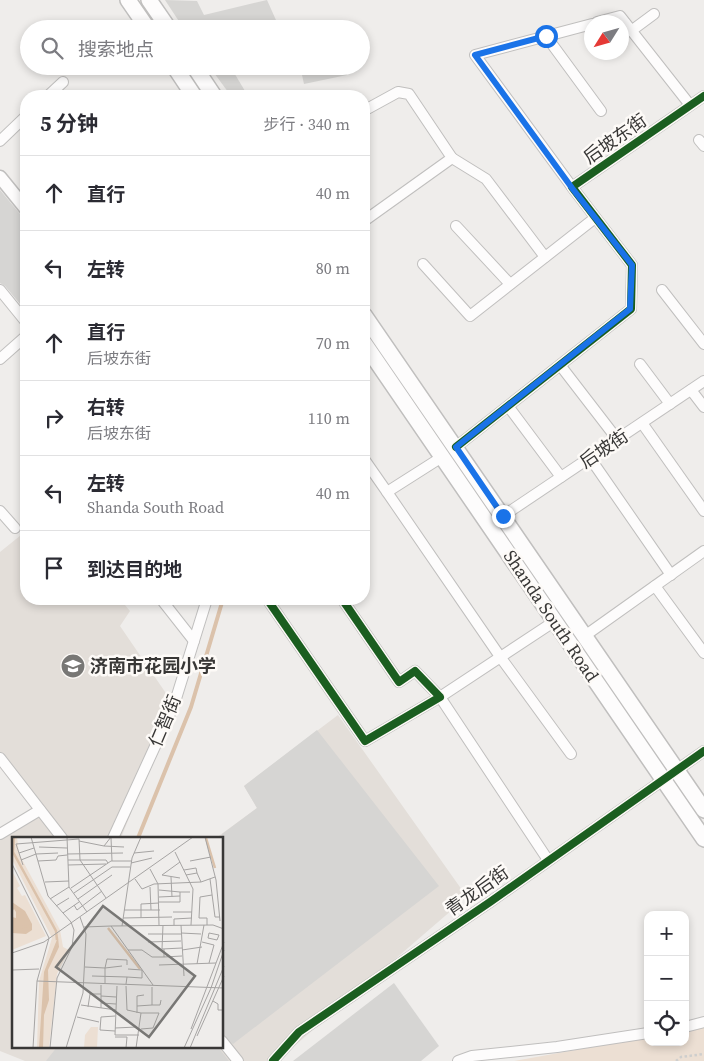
<!DOCTYPE html>
<html lang="zh">
<meta charset="utf-8">
<style>
:root{--surface:#fff;--page:#f7f7f7;--text:#2b2b33;--muted:#7c7c81;--line:#e1e1e2}
body{margin:0;font-family:"Source Serif 4","Noto Sans SC",serif;background:var(--page);color:var(--text)}
.controls{position:absolute;right:15px;bottom:15px;display:grid;overflow:hidden;border-radius:10px;box-shadow:0 2px 8px #0003}
.controls button{width:45px;height:45px;display:grid;place-items:center;padding:0;border:0;border-bottom:1px solid var(--line);background:var(--surface);color:var(--text);font:25px sans-serif}
.compass{position:absolute;left:584px;top:15px;width:45px;height:45px;border-radius:50%;background:var(--surface);box-shadow:0 2px 8px #0003;rotate:233deg}
.stop{position:absolute;width:15px;height:15px;margin:-11px;border:4px solid #1a73e8;border-radius:50%;background:#fff}
.stop.end{background:#1a73e8;border-color:#fff;box-shadow:0 1px 5px #0008}
.list{margin:0;padding:0;list-style:none}
h2{display:flex;justify-content:space-between;align-items:center;height:65px;margin:0;padding:0 20px;font-size:21px}
h2 small{font-size:16px;font-weight:400;color:var(--muted)}
.list li{display:grid;grid-template-columns:32px 1fr auto;gap:15px;align-items:center;box-sizing:border-box;height:75px;padding:0 20px;border-top:1px solid var(--line)}
.list b{display:block;font-size:19px;white-space:nowrap}
.list p{margin:0;font-size:16px;white-space:nowrap;color:var(--muted)}
.list em{font-size:16px;font-style:normal;color:var(--muted)}
.icon{flex:none;width:28px;height:28px;fill:none;stroke:currentColor;stroke-width:2;stroke-linecap:round;stroke-linejoin:round}
.map{position:relative;flex:none;width:704px;height:1061px;overflow:hidden}
.search{position:absolute;background:var(--surface);box-shadow:0 2px 8px #0003;left:20px;top:20px;width:350px;height:55px;display:flex;align-items:center;gap:12px;box-sizing:border-box;padding:0 18px;border-radius:28px;color:var(--muted);font-size:19px}
.panel{position:absolute;background:var(--surface);box-shadow:0 2px 8px #0003;left:20px;top:90px;width:350px;height:515px;border-radius:20px}
.map>svg:first-child{display:block}
.built{fill:#e3ded9}
.green{fill:#ecdfd3}
.lines{fill:none;stroke-linecap:round;stroke-linejoin:round}
.stream{stroke:#dbc2ab;stroke-width:4}
.building{fill:#d6d5d3}
.minor-casing{stroke:#c0bfbe;stroke-width:12}
.tertiary-casing{stroke:#c0bfbe;stroke-width:15}
.secondary-casing{stroke:#c0bfbe;stroke-width:18}
.path{stroke:#cececd;stroke-width:2.5;stroke-dasharray:2.5 2.5;stroke-linecap:butt}
.minor{stroke:#fdfcfc;stroke-width:10}
.tertiary{stroke:#fdfcfc;stroke-width:12}
.secondary{stroke:#fdfcfc;stroke-width:15}
.cycleway-casing{stroke:#fdfaf7;stroke-width:11}
.cycleway{stroke:#1b5e20;stroke-width:8}
.route{stroke:#1a73e8;stroke-width:6}
.labels{text-anchor:middle;stroke-width:5;stroke-linejoin:round;paint-order:stroke}
.street-label{font-size:18px;fill:#383736;stroke:#fdfaf7}
.poi-label{font-size:18px;font-weight:bold;fill:#383736;stroke:#fdfaf7;text-anchor:start}
.inset-river{fill:none;stroke:#dbc2ab;stroke-width:2.5}
.inset-road{fill:none;stroke:#a6a4a3;stroke-width:1}
.view{fill:#787775;fill-opacity:0.15;stroke:#787775;stroke-width:2.5}
.inset-edge{fill:none;stroke:#383736;stroke-width:2.5}
</style>
<div class="map">
<svg width="704" height="1061" viewBox="0 0 704 1061">
<rect width="100%" height="100%" fill="#efedeb"/>
<path class="built" d="M26 531V599H120L130 611 120 626 174 705 121 838H14V1047H222V838H216L257 808 244 786 338 715 467 897 277 1061H25L0 1051V833L40 810 0 758V552Z"/>
<path class="green" d="M704 1027V1061H514L648 1037V1042H685V1030Z"/>
<g class="lines">
<path class="stream" d="M138 838 191 707 223 599"/>
</g>
<g class="building">
<path d="M165 0 197 1 204 15 267 0 280 29H184Z"/>
<path d="M209 66H230L248 96H231Z"/>
<path d="M300 66H345L347 75 304 84Z"/>
<path d="M0 190 20 214 26 217V311L5 286 0 283Z"/>
<path d="M317 730 439 886 233 1044 222 1034V834L257 808 244 786Z"/>
<path d="M394 983 439 1046 421 1061H293Z"/>
<path d="M57 1047H218L229 1061H46Z"/>
</g>
<g class="lines">
<defs>
<g id="minor">
<path d="M597 22 620 16 690 105"/>
<path d="M631 31 654 14"/>
<path d="M546 36 601 111"/>
<path d="M48 96 63 82"/>
<path d="M699 140 704 146"/>
<path d="M0 141 26 116"/>
<path d="M452 158 486 179 545 257"/>
<path d="M572 187 475 55 592 24"/>
<path d="M364 221 452 158 409 94 398 92 367 109"/>
<path d="M456 226 510 284"/>
<path d="M423 264 470 316 595 218"/>
<path d="M0 290 26 322"/>
<path d="M662 290 704 344"/>
<path d="M0 359 26 336"/>
<path d="M640 364 670 404"/>
<path d="M560 365 617 439"/>
<path d="M691 390 704 407"/>
<path d="M508 406 561 477"/>
<path d="M642 423 704 511"/>
<path d="M456 447 631 309 632 265 572 187 704 96"/>
<path d="M442 457 387 492 501 658 571 754"/>
<path d="M590 458 671 575"/>
<path d="M364 459 387 492"/>
<path d="M0 511 15 528"/>
<path d="M503 516 704 381"/>
<path d="M655 586 704 653"/>
<path d="M161 599 194 641"/>
<path d="M267 599 365 741 440 697 415 671 399 682 342 599"/>
<path d="M586 635 704 551"/>
<path d="M0 758 62 838"/>
<path d="M0 834 40 810"/>
<path d="M113 838 174 705 207 599"/>
<path d="M548 860 440 697 555 621"/>
<path d="M685 1027 704 1022"/>
<path d="M222 1041 238 1061"/>
<path d="M273 1061 299 1032 490 902 704 751"/>
<path d="M458 1061 472 1056 557 1047 648 1033"/>
</g>
<path id="tertiary" d="M0 177 26 209"/>
<g id="secondary">
<path d="M128 0 148 29"/>
<path d="M149 0 169 29"/>
<path d="M174 66 194 96"/>
<path d="M194 66 214 96"/>
<path d="M364 315 704 810"/>
<path d="M364 343 704 839"/>
</g>
</defs>
<use href="#minor" class="minor-casing"/>
<use href="#tertiary" class="tertiary-casing"/>
<use href="#secondary" class="secondary-casing"/>
<path class="path" d="M676 1061 681 1057 704 1054"/>
<use href="#minor" class="minor"/>
<use href="#tertiary" class="tertiary"/>
<use href="#secondary" class="secondary"/>
<defs>
<g id="cycleway">
<path d="M456 447 631 309 632 265 572 187 704 96"/>
<path d="M267 599 365 741 440 697 415 671 399 682 342 599"/>
<path d="M273 1061 299 1032 490 902 704 751"/>
</g>
</defs>
<use href="#cycleway" class="cycleway-casing"/>
<use href="#cycleway" class="cycleway"/>
</g>
<g class="lines">
<path class="route" d="M503 516 456 447 630 309 632 265 572 188 475 55 546 36"/>
</g>
<defs>
<symbol id="school-disc" viewBox="-11 -11 22 22"><circle r="9.5" fill="#787775" stroke="#fdfaf7"/><path d="M0-5L7-2L0 1L-7-2ZM-4 1L0 2.5L4 1V4Q0 6-4 4Z" fill="#fff"/></symbol>
</defs>
<g fill-rule="evenodd">
<use href="#school-disc" x="59" y="652" width="28" height="28"/>
</g>
<g class="labels">
<g class="street-label">
<text transform="translate(615 139) rotate(-35)" y="6">后坡东街</text>
<text transform="translate(604 449) rotate(-34)" y="6">后坡街</text>
<text transform="translate(551 616) rotate(56)" y="6">Shanda South Road</text>
<text transform="translate(165 721) rotate(-67)" y="6">仁智街</text>
<text transform="translate(477 891) rotate(-35)" y="6">青龙后街</text>
</g>
<g class="poi-label">
<text x="90" y="672">济南市花园小学</text>
</g>
</g>
<g transform="translate(12 837)">
<rect width="211" height="211" fill="#efedeb"/>
<path d="M0 0H5L7 17 48 93 51 110 57 113 45 137 37 211H25L27 144 40 101 0 22ZM0 34 8 49 5 51 10 59 13 58 34 99 0 113ZM79 190H86L85 211H72L73 198Z" fill="#ecdfd3"/>
<path d="M0 65 13 74 20 87V93L14 97 0 96V80L4 81V75L2 72 0 75ZM46 100 47 110 36 133 37 163 32 178 31 211H27L32 135Z" fill="#dbc2ab"/>
<path class="inset-river" d="M2 0 1 15 44 94 45 103M194 1 203 31M0 91 19 89M96 91 128 132"/>
<path class="inset-road" d="M19 0 36 59 59 85 62 93 60 110 45 141 38 211M55 0 57 50 75 75M193 0 204 43 208 84M99 1 100 24M67 2 68 23 94 61M67 4 92 9 99 0M92 9 112 10M27 10 55 11M163 15 181 52 179 88M7 16 22 11M122 16 142 14M55 17 111 16M9 23 24 17 46 16M56 23H94L96 26M26 24 44 23 46 19 55 18M178 24 199 20M119 26 140 21M0 27 37 101 25 144 21 211M11 28 4 7 67 2M56 28 94 27M138 32 146 47 147 88M172 33 184 31 185 36 174 38M185 36 189 45 203 40M159 40 160 60M168 41 150 38 168 25M123 42 130 52 142 47 189 45M198 42 203 80H208M33 45 57 44M138 50 139 73M59 51 99 24H119M147 53 168 55M62 56 100 30H118M147 60 168 59M38 62 57 50M66 62 100 38M147 65H168V55H178M62 68 65 73 90 54M44 69 57 61M112 73H148M161 75H180M51 76 67 65M111 81 160 80M129 81V67L147 66M151 88 150 112 170 111M162 88V82L180 81M169 88 172 139M195 88V81H187L188 60 200 58M99 89 201 88 212 92M110 89 120 21 129 0M72 90 99 89 141 148M169 96 189 97M197 96 207 98 205 103 196 101ZM136 97H169M136 105 169 104M190 105 202 108 197 126M152 112V120L170 119M116 113H130L140 120H152M170 113 190 110M0 116 32 105 181 0M185 127 192 88M147 128 204 126M73 130 93 131V146M93 131 95 122 115 123V128M93 131 110 129M0 133 27 132M80 139 115 140 114 147M115 140 130 141V133L116 132M25 144 212 151M105 149 103 198H127M114 149 115 173 129 176 124 211M140 150V168H148L149 163M89 159 104 160M201 164 206 167V173H212M89 166 104 167M69 168 104 173M125 169 140 168M76 170 78 157H89M89 171V148M125 176V159L132 158M65 180 87 185M103 191 125 190M129 192 141 191 147 176H129M179 192 212 105M103 194 88 193 89 180 103 179M185 199 212 139M103 200H115L114 211M54 211 71 156 74 97 68 80M172 211 199 151 212 113M178 211 212 129"/>
<path class="view" d="M91 69 183 139 137 200 44 130Z"/>
<rect width="211" height="211" class="inset-edge"/>
</g>
</svg>
<div class="controls">
<button>+</button>
<button>−</button>
<button><svg class="icon" aria-label="locate" viewBox="0 0 24 24"><circle cx="12" cy="12" r="6"/><path d="M12 2v4M12 18v4M2 12h4M18 12h4"/></svg></button>
</div>
<svg class="compass" viewBox="-18 -18 36 36"><path d="M0-13l5 13h-10z" fill="#e53935"/><path d="M0 13l5-13h-10z" fill="#7c7c81"/></svg>
<div class="stop" style="left:546px;top:36px"></div>
<div class="stop end" style="left:503px;top:516px"></div>
<div class="search"><svg class="icon" aria-label="search" viewBox="0 0 24 24"><circle cx="10" cy="10" r="6"/><path d="M15 15l6 6"/></svg>搜索地点</div>
<section class="panel">
<h2>5 分钟<small>步行 · 340 m</small></h2>
<ul class="list">
<li><svg class="icon" aria-label="ahead" viewBox="0 0 24 24"><path d="M12 20V5M6 11l6-6 6 6"/></svg><div><b>直行</b></div><em>40 m</em></li>
<li><svg class="icon" aria-label="left" viewBox="0 0 24 24"><path d="M17 20v-9H6M10 6l-5 5 5 5"/></svg><div><b>左转</b></div><em>80 m</em></li>
<li><svg class="icon" aria-label="ahead" viewBox="0 0 24 24"><path d="M12 20V5M6 11l6-6 6 6"/></svg><div><b>直行</b><p>后坡东街</p></div><em>70 m</em></li>
<li><svg class="icon" aria-label="right" viewBox="0 0 24 24"><path d="M7 20v-9h11M14 6l5 5-5 5"/></svg><div><b>右转</b><p>后坡东街</p></div><em>110 m</em></li>
<li><svg class="icon" aria-label="left" viewBox="0 0 24 24"><path d="M17 20v-9H6M10 6l-5 5 5 5"/></svg><div><b>左转</b><p>Shanda South Road</p></div><em>40 m</em></li>
<li><svg class="icon" aria-label="arrive" viewBox="0 0 24 24"><path d="M6 21V4h12l-3 4 3 4H6"/></svg><div><b>到达目的地</b></div></li>
</ul>
</section>
</div>
